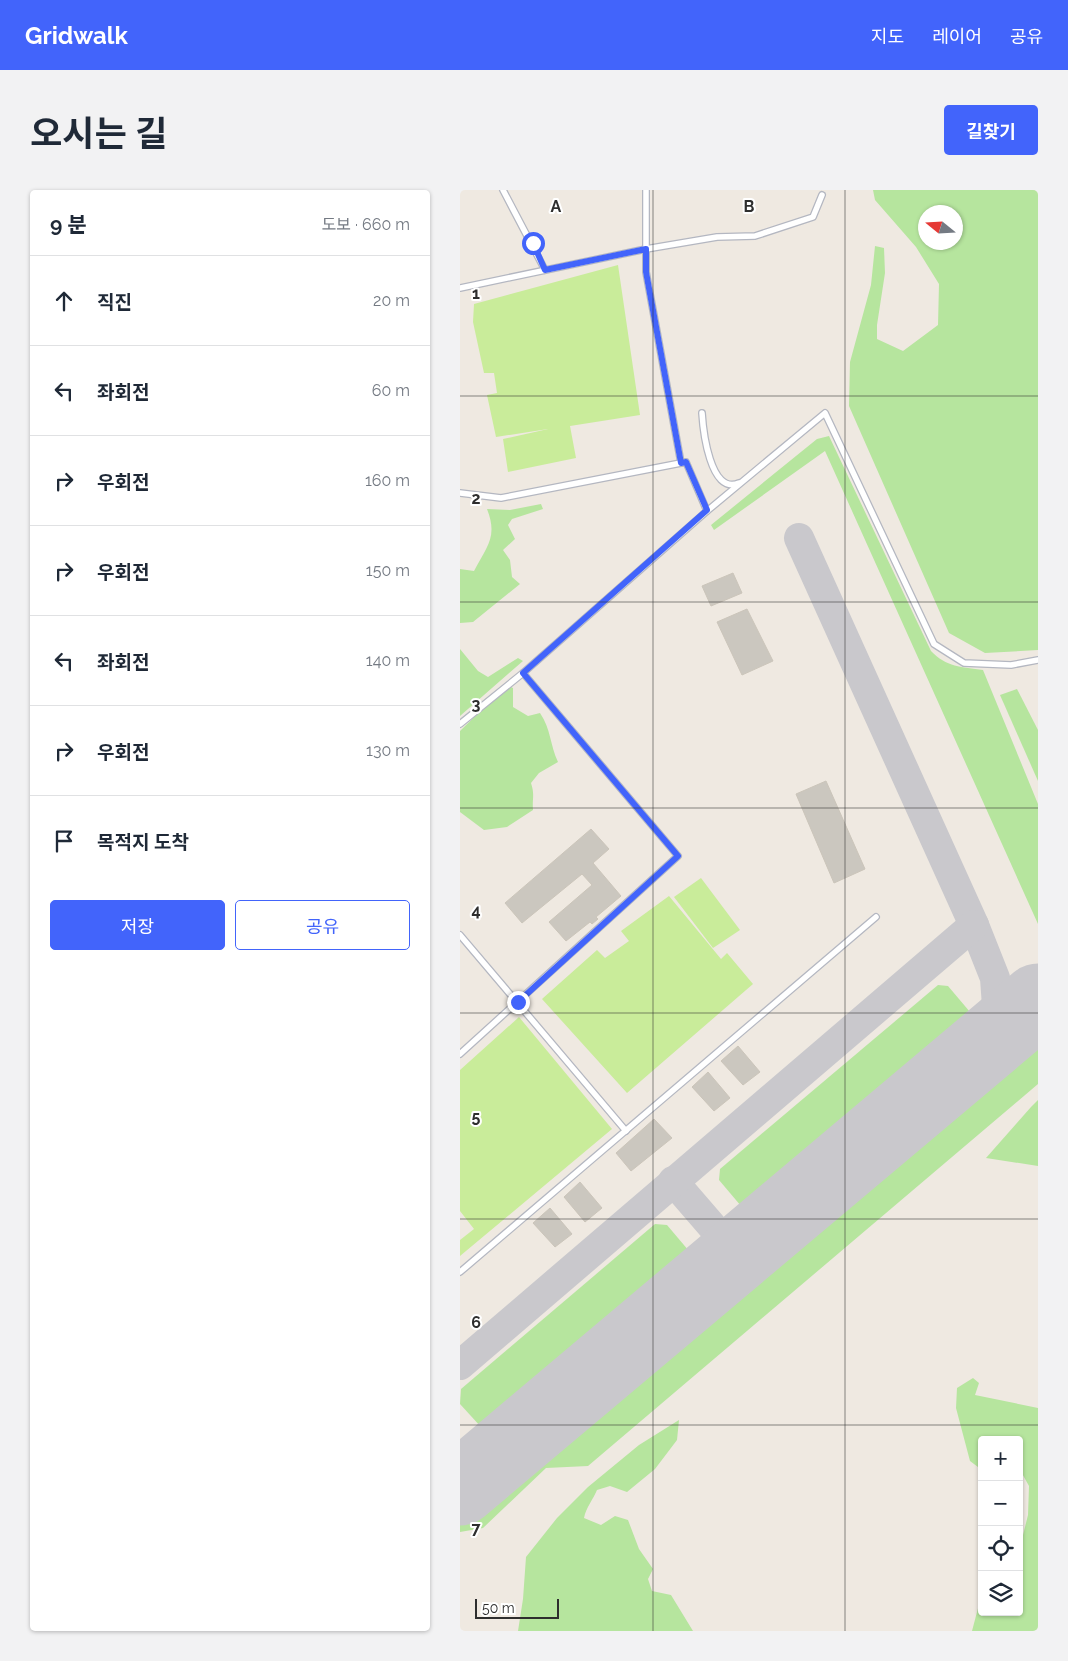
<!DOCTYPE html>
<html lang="ko">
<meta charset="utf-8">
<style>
:root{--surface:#fff;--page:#f2f2f3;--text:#1f2937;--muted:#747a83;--line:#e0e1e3;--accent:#4264fb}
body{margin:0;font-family:Raleway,"Noto Sans KR",sans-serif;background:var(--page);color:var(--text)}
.controls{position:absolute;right:15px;bottom:15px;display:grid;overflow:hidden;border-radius:5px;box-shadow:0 1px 4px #0004}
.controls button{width:45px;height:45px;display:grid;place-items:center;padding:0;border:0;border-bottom:1px solid var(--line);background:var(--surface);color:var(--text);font:25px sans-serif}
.compass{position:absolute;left:458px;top:15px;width:45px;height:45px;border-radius:50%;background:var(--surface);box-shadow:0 1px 4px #0004;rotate:288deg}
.scale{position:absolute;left:15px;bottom:12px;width:84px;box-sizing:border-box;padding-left:5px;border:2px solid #2e2e2e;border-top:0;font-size:14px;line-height:18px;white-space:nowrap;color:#2e2e2e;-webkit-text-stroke:4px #fff;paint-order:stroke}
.stop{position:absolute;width:15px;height:15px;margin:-11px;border:4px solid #4264fb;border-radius:50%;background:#fff}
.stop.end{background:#4264fb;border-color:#fff;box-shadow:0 1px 5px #0008}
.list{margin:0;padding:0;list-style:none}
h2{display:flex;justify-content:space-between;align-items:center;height:65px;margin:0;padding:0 20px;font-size:21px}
h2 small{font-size:16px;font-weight:400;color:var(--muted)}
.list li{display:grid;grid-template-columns:32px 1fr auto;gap:15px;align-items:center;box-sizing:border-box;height:90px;padding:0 20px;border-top:1px solid var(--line)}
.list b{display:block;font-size:19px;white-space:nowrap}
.list em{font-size:16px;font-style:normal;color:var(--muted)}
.actions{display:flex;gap:10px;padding:15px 20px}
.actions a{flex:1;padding:11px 0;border:1px solid var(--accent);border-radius:5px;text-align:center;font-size:18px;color:var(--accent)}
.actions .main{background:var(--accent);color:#fff}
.icon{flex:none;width:28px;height:28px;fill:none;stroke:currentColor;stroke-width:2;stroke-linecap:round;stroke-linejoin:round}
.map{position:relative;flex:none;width:578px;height:1441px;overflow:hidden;border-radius:5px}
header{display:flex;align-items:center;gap:30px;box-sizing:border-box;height:70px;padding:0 25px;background:var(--accent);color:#fff}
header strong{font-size:24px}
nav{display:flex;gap:28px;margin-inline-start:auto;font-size:18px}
.intro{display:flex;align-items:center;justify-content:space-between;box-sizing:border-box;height:120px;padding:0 30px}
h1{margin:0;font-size:35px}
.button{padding:12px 22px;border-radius:5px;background:var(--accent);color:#fff;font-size:18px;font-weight:700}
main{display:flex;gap:30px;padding:0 30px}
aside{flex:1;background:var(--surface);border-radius:5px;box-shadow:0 1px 4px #0004}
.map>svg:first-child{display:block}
.green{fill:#b6e59e;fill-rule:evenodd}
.pitch{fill:#c9ec9a}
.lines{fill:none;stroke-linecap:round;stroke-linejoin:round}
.taxiway{stroke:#c9c8cc;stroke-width:30}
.runway{stroke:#c9c8cc;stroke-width:75}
.building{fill:#cbc7bf;stroke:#cbc5ba}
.lane-casing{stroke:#b4b7c1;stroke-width:8}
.lane{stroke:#fff;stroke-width:5.5}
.route{stroke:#4264fb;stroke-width:6}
.grid{fill:none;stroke:#2e2e2e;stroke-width:1;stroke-opacity:0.55}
.grid-label{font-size:16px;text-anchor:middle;font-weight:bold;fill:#2e2e2e;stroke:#fff;stroke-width:4;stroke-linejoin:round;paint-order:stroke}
</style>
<header>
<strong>Gridwalk</strong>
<nav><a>지도</a><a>레이어</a><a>공유</a></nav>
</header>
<div class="intro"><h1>오시는 길</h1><a class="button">길찾기</a></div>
<main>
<aside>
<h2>9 분<small>도보 · 660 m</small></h2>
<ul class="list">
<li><svg class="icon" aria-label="ahead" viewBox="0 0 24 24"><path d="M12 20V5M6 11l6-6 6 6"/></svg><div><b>직진</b></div><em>20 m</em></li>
<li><svg class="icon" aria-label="left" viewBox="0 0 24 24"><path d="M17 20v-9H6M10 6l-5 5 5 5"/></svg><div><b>좌회전</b></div><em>60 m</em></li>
<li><svg class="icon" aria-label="right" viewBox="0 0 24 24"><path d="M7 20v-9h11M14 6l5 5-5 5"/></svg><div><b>우회전</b></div><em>160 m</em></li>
<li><svg class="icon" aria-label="right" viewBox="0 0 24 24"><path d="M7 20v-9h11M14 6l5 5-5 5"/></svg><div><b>우회전</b></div><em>150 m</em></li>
<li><svg class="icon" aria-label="left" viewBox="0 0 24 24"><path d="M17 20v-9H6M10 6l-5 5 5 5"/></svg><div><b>좌회전</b></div><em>140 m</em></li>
<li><svg class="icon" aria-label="right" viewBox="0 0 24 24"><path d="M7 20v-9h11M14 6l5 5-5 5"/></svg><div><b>우회전</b></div><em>130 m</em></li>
<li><svg class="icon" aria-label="arrive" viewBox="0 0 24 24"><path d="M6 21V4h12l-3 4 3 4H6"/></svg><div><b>목적지 도착</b></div></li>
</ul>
<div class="actions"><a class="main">저장</a><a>공유</a></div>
</aside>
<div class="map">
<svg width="578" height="1441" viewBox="0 0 578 1441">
<rect width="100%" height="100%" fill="#efe9e1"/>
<g class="green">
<path d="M413 0H578V460L525 463 489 443 389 216 390 172 411 95 415 56 424 58 425 83 417 135V149L443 161 478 135 479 94 456 57 415 10ZM466 22H496V52H466Z"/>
<path d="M369 246 471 461C486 477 502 477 523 480L578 614V734L365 261 254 340 251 335 357 249Z"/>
<path d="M81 314 83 319 52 329 48 335 55 349 43 360 50 370 52 387 60 394 13 432 0 433V379L14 381C27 356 38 347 27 319L50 320Z"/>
<path d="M0 459 18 481 28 487 58 468 63 471 0 526Z"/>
<path d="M47 495 53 498V517L68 526 80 523C91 539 90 555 98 572L79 583 71 593C75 605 72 609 73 620L47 637 24 640 0 622V541Z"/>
<path d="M557 499 578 540V591L540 505Z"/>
<path d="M478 795 488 796 510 822 507 834 291 1017 281 1016 259 990 260 979Z"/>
<path d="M578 839V894L128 1276 86 1278 23 1338 0 1342V1332Z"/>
<path d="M578 910V976L526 968 571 917Z"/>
<path d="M195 1034 207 1035 229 1061 227 1072 32 1237H21L0 1214 1 1199Z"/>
<path d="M513 1188 519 1193 515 1205 578 1218V1441H512L522 1403V1422H559V1351L562 1349 568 1325 569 1296 559 1278V1250H522V1280L510 1271 496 1218 497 1198Z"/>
<path d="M219 1230 217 1250 195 1279 167 1302 150 1296 137 1300C133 1310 126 1317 124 1328L141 1335 155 1326 168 1330 179 1359 193 1379 188 1389 192 1401 211 1405 233 1441H58L63 1409 66 1367 97 1328 128 1297 179 1255Z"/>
</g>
<g class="pitch">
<path d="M158 75 180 225 110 236 116 268 48 282 43 249 88 239 36 247 27 205 37 203 34 183H24L13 132 14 114Z"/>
<path d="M241 688 280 740 253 758 214 707Z"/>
<path d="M209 706 261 769 267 763 293 794 167 903 82 809 137 760 145 768 169 751 161 741Z"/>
<path d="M59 827 152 939 0 1066V1050L14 1039 0 1021V880Z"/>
</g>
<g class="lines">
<g class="taxiway">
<path d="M339 348 514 735 535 788 539 844"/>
<path d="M213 991 276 1064"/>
<path d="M0 1175 514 735"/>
</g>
<path class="runway" d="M0 1298 578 811"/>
</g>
<g class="building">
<path d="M273 383 282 403 251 416 242 396Z"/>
<path d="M287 419 313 471 282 485 257 432Z"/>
<path d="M366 591 405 679 374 693 336 604Z"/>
<path d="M131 639 149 659 133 673 161 706 136 727 138 729 132 734 130 732 106 751 89 732 132 695 122 684 62 733 45 713Z"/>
<path d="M278 856 300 882 283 895 261 871Z"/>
<path d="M248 882 270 908 254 921 232 897Z"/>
<path d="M194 929 212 948 171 981 156 963Z"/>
<path d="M120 992 142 1018 125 1032 104 1007Z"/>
<path d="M90 1018 112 1044 95 1057 73 1033Z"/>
</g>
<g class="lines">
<defs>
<g id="lane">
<path d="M43 0 85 80"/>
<path d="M0 98 186 59V0"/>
<path d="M242 223C243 239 250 306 279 293"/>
<path d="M221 273 186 82V59L257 47 295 46 353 27 362 5"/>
<path d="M0 303 41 308 226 272 247 321 365 223 474 454 504 473 551 475 578 470"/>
<path d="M0 534 63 483 247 321"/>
<path d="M0 745 166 941"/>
<path d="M0 864 218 666 63 483"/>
<path d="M0 1082 416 727"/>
</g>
</defs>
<use href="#lane" class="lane-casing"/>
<use href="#lane" class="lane"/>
</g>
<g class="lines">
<path class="route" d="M58 812 218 666 63 483 247 320 226 272 221 273 186 82V59L85 80 73 53"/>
</g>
<path class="grid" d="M193 0V1441M385 0V1441M0 206H578M0 412H578M0 618H578M0 823H578M0 1029H578M0 1235H578"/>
<g class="grid-label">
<text x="96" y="22">A</text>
<text x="289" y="22">B</text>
<text x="16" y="109">1</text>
<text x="16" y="314">2</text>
<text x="16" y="520">3</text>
<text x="16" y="726">4</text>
<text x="16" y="932">5</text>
<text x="16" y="1138">6</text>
<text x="16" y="1344">7</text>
</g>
</svg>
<div class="controls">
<button>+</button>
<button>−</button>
<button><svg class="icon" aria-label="locate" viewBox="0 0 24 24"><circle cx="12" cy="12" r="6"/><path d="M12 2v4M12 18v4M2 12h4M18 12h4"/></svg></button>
<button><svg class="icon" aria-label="layers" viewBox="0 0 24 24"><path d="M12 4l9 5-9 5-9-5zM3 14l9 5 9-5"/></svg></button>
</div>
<svg class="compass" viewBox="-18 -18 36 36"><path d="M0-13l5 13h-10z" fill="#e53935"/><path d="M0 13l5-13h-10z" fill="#747a83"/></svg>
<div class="scale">50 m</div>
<div class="stop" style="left:73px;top:53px"></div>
<div class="stop end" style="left:58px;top:812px"></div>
</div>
</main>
